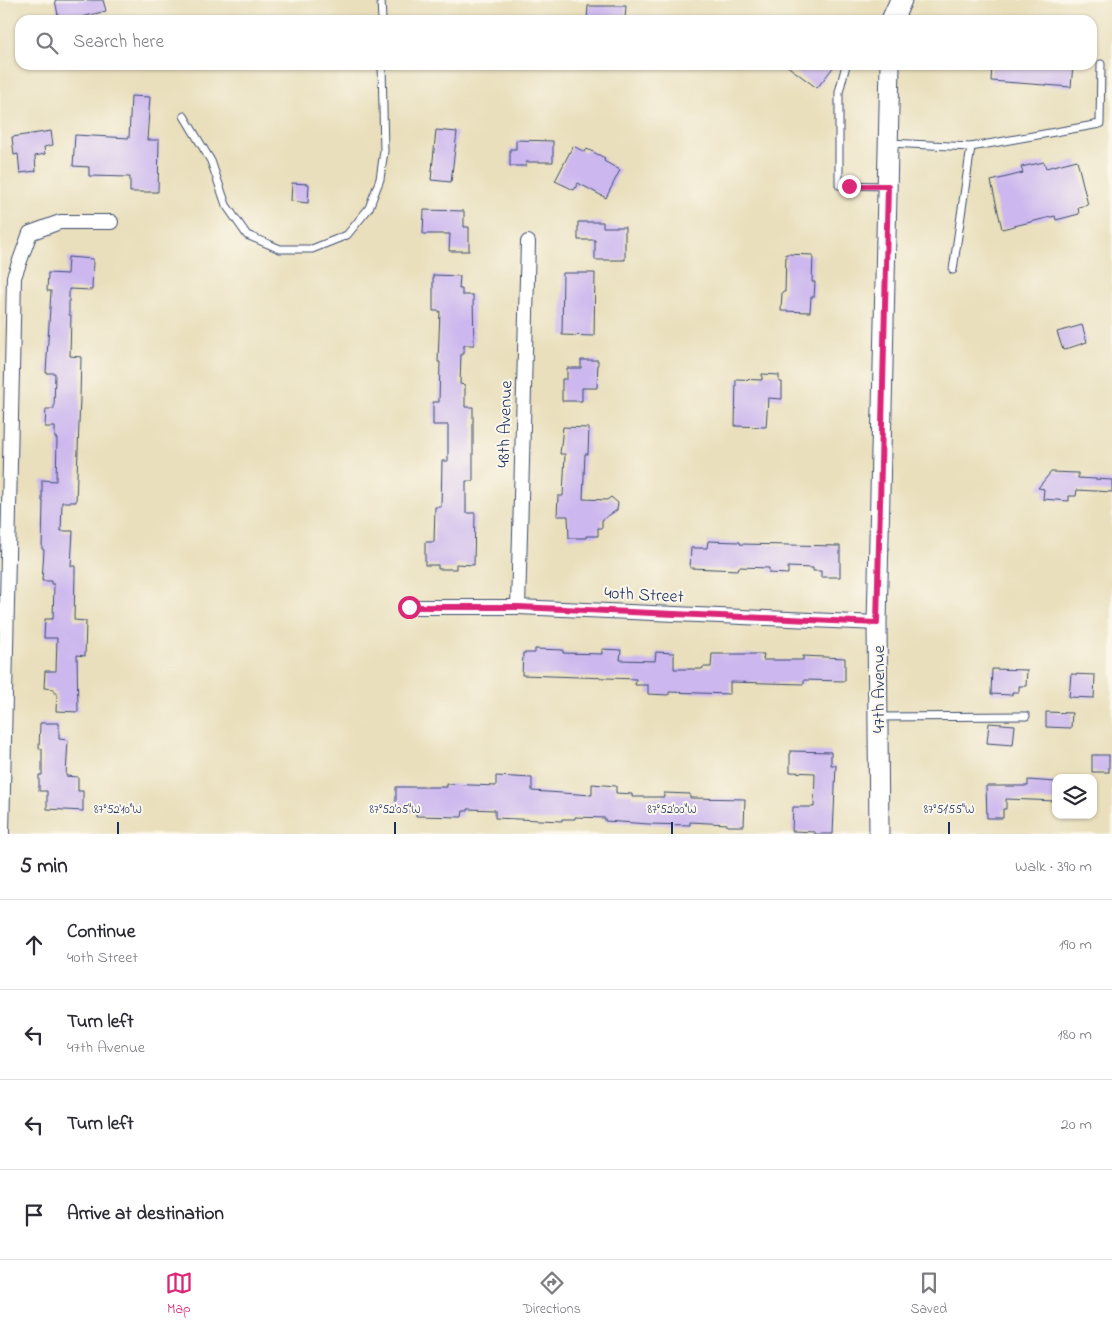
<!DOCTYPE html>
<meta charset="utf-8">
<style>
:root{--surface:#fff;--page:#f2f2f3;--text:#2b2b33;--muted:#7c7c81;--line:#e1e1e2;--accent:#db2777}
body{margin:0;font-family:"Indie Flower",sans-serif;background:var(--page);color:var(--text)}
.controls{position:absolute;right:15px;bottom:15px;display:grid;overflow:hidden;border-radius:10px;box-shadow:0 1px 4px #0004}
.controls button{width:45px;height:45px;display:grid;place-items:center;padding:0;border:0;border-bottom:1px solid var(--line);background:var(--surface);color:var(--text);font:25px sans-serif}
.stop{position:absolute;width:15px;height:15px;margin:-11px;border:4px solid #db2777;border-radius:50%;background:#fff}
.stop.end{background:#db2777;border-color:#fff;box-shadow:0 1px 5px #0008}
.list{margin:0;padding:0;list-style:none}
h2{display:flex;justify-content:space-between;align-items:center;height:65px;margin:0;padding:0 20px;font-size:21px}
h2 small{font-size:16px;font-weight:400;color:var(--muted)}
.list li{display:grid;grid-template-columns:32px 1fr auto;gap:15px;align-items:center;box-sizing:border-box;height:90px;padding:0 20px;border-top:1px solid var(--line)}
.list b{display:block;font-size:19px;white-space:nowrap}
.list p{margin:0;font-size:16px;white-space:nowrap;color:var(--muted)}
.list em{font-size:16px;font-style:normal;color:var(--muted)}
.icon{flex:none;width:28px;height:28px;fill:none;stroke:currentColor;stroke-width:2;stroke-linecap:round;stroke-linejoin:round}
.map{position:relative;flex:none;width:1112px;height:834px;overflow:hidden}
.search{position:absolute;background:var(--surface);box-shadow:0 1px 4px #0004;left:15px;right:15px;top:15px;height:55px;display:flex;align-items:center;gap:12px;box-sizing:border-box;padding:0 18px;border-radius:15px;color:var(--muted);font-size:19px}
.sheet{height:425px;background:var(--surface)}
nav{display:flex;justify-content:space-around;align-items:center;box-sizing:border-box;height:70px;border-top:1px solid var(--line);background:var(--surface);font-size:14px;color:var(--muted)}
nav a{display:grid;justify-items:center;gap:2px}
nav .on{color:var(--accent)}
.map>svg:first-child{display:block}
.building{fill:#ccb7ee}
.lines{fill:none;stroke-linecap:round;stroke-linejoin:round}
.lane-casing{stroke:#3a496c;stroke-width:9}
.street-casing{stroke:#3a496c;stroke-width:16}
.secondary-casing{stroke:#3a496c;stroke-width:21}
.primary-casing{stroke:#3a496c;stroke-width:23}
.lane{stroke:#fff;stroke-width:7}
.street{stroke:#fff;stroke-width:14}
.secondary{stroke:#fff;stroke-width:19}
.primary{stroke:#fff;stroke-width:21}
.route{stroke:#db2777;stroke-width:6}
.ticks{fill:none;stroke:#1b2f5e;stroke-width:2}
.labels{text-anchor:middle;stroke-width:4;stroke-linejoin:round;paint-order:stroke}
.street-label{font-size:18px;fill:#1b2f5e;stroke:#fbf7ec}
.ticks-label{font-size:12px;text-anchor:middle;fill:#1b2f5e;stroke:#fbf7ec;stroke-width:4;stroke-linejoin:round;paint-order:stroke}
</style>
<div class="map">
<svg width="1112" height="834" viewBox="0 0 1112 834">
<rect width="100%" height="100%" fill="#fbf7ec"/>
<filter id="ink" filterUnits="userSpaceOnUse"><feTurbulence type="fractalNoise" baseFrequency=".02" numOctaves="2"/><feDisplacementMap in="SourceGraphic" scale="10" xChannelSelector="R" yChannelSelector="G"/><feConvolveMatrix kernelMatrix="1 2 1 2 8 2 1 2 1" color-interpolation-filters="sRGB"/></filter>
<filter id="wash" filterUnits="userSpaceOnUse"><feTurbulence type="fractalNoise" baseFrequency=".0096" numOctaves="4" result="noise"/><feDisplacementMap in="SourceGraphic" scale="20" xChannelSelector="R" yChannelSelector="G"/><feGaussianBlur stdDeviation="1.12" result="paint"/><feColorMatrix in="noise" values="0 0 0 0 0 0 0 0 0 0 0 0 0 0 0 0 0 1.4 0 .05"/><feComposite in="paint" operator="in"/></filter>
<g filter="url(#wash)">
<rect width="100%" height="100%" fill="#e9dfbc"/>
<g id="blocks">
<g class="building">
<path d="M55 0H103L106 11 70 20H59Z"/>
<path d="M588 6H626L625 20H587Z"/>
<path d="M786 65H835L817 88Z"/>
<path d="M992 65H1073L1071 87 991 81Z"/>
<path d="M131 96 150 97 147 140H159L158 192H130V177L89 176V167L73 166 75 135 129 138Z"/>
<path d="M436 130 457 132 451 182 431 180Z"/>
<path d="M51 131 53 145 44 147 45 154 35 156 36 171 20 173 18 154 14 155 12 137Z"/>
<path d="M516 140 553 141V162H526V166H510V149H516Z"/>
<path d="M573 146 585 152 587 149 605 158 604 161 620 170 606 198 578 183 574 190 555 181Z"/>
<path d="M1077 160 1088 205 1078 207 1079 214 1056 220 1055 216 1002 229 991 181 1023 173 1021 167 1044 162 1046 168Z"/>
<path d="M292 183 309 184 308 203 291 201Z"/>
<path d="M424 210 464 211V227H469V251H449L450 234H423Z"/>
<path d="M578 222H603V227H625V260H595V240H578Z"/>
<path d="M786 254 813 255 812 282H815L814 297H811L810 312 781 311 782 292H785Z"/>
<path d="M68 257 93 259 92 290 69 289V315H71L70 356 81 357 80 398 76 502H62L61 531H73L71 566H75V575L74 620 86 621 85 656 77 655 78 712 56 711 57 693H54V689L44 688 45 671H56L57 638H44L45 619H53L54 584H51V581H42L44 550 42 549 43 501H42V480L56 481 57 438H55V427H45L46 409H54L55 373H46L51 291H47L48 273 67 274Z"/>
<path d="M563 273H595L594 336 562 335Z"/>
<path d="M433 275 460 276 459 289H462V295H473L474 345H464V354H461L460 384 465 385V407H473V481H466V513H475L474 565 456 564V569H438V565H425V542H434L435 507H441L442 461H448V425H433V402H439L440 362H438L440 311H433Z"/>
<path d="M1082 325 1087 342 1063 350 1057 332Z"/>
<path d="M581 360H598L597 388H582V401H562V379H567V368H581Z"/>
<path d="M762 374 779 375V382H782V399L768 398 766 427 735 426 736 379 762 380Z"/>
<path d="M563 427 589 428 588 454H585L583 499 607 500 611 497 618 503 617 510 602 520V528H598V536H586V538H569L568 516H557L558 496H563L565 454H560Z"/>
<path d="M1051 472 1078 473V478L1112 480V492L1077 490 1076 496H1069V501L1043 499 1044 489 1038 488Z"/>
<path d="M708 541 740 542V544L840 546V577H821V571H813V568L788 567V574L769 573V568L739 567 738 570 690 568 691 548H707Z"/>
<path d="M535 649 563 650V653L602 654V649L621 650 620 660 655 661 656 652 674 653V669H702L703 667H711L712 654H764L763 660H803V656L845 658V681L804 680V684L730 682V694L669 692V695L648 694V685H635L636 679 522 675 523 653H535Z"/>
<path d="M992 669 1027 670 1026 686H1019V692H1012V695L991 694Z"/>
<path d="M1071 674 1095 675 1094 698 1069 697Z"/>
<path d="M1046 712 1072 713 1071 728 1046 727Z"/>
<path d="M40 723H59V739L68 740 66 776 78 777V791H83V811L47 809V791H39V775H42V749H39Z"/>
<path d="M989 723 1015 725 1013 745 987 743Z"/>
<path d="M790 751 831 752V765H836L833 834H815V832L792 831 793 807H814L815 773 790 772Z"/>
<rect x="1092" y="755" width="17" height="17"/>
<path d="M496 776 532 778V791L592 795V784L616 786V793L632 794V797H664V793L690 794V798L745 799 744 826H727V824L690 822V825L649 824 605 821V818L575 817V819H562V821L495 818V810L468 809V811H463L462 817 416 816V812L406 811V809L396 808V787H447V784L496 786Z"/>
<path d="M1028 780 1056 782V801L1006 799V809H1003V818H987L986 786H1028Z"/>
</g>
</g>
</g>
<g filter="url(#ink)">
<use href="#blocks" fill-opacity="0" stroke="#3a496c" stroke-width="1"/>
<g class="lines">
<defs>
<g id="lane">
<path d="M381 0 382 20"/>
<path d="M846 65 839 92V185L885 186"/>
<path d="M184 116 211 161 226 205 247 235 280 249H312L347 235 369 208 380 179 384 151 382 65"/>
<path d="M889 143 971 147 953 270"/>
<path d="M971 147 1100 124 1101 64"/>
<path d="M878 717 1026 716"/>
</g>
<g id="street">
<path d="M409 607H518L877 623"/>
<path d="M518 607 528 242"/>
<path d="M2 834 14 277 30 233 60 222H111"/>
</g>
<path id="secondary" d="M879 834 877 623 890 65"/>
<path id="primary" d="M892 20 901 0"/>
</defs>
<use href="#lane" class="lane-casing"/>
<use href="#street" class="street-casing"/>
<use href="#secondary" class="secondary-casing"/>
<use href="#primary" class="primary-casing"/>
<use href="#lane" class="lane"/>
<use href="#street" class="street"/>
<use href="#secondary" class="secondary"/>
<use href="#primary" class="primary"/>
</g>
</g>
<g class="lines" filter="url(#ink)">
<path class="route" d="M409 607H518L877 623 888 186H849"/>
</g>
<path class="ticks" d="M118 834V822M395 834V822M672 834V822M949 834V822"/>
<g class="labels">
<g class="street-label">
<text transform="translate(504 424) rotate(-88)" y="6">48th Avenue</text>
<text transform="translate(644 594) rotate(3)" y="6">40th Street</text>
<text transform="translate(878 689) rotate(-90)" y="6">47th Avenue</text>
</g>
</g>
<g class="ticks-label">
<text x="118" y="813">87°52'10"W</text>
<text x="395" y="813">87°52'05"W</text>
<text x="672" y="813">87°52'00"W</text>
<text x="949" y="813">87°51'55"W</text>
</g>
</svg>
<div class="controls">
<button><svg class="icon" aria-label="layers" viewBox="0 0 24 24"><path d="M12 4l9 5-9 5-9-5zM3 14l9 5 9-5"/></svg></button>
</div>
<div class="stop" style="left:409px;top:607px"></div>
<div class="stop end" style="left:849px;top:186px"></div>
<div class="search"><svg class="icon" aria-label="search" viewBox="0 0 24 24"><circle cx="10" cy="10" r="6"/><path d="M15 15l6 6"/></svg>Search here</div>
</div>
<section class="sheet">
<h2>5 min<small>Walk · 390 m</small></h2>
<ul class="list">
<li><svg class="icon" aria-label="ahead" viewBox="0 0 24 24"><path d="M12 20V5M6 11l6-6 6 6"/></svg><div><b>Continue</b><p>40th Street</p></div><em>190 m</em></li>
<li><svg class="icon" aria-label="left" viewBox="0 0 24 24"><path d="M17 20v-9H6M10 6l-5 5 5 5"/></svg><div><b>Turn left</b><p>47th Avenue</p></div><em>180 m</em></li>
<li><svg class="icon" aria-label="left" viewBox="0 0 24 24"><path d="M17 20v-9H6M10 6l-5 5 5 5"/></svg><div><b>Turn left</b></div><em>20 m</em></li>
<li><svg class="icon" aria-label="arrive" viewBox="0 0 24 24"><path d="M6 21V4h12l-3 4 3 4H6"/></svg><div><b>Arrive at destination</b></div></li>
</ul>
</section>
<nav>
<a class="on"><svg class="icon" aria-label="map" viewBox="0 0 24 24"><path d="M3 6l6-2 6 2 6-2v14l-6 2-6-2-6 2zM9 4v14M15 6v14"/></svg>Map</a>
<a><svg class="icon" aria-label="directions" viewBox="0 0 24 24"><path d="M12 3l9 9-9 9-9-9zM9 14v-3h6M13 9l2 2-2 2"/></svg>Directions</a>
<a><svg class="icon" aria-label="saved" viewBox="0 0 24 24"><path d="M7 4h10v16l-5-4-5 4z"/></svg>Saved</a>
</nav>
